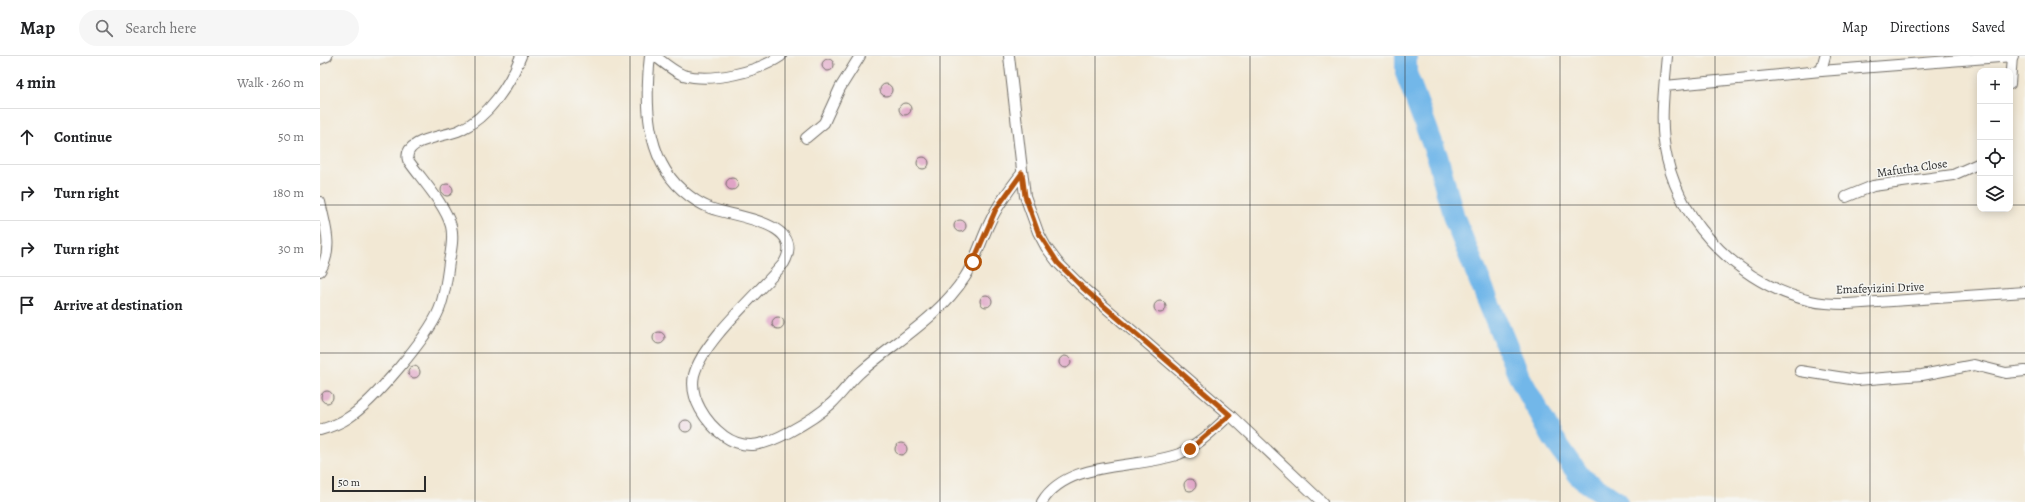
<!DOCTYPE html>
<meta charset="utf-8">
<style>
:root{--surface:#fff;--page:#f6f6f6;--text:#202124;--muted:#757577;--line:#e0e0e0}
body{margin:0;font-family:Alegreya,serif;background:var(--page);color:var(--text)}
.controls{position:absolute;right:12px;top:12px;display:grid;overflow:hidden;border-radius:8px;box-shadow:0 2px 10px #0003}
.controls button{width:36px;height:36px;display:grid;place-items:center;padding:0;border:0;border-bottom:1px solid var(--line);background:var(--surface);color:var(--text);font:20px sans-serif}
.scale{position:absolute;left:12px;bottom:10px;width:94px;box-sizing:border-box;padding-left:4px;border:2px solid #2b2b2b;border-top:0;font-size:11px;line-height:14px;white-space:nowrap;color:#2b2b2b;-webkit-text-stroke:3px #f6f6f2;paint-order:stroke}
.stop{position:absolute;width:12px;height:12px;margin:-9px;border:3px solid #b45309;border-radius:50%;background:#fff}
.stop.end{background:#b45309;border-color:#fff;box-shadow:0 1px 4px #0008}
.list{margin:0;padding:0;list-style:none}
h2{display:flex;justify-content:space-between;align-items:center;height:52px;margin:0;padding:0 16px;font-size:17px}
h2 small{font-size:13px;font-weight:400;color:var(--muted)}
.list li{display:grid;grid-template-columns:26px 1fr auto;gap:12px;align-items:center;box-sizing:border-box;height:56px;padding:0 16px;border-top:1px solid var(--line)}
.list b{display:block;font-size:15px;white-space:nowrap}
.list em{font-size:13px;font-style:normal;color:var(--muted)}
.icon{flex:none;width:22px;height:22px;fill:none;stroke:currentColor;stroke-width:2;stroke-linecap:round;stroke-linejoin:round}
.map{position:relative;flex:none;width:1705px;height:446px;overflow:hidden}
header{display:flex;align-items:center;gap:24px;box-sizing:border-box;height:56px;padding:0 20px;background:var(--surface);border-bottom:1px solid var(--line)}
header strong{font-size:19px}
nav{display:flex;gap:22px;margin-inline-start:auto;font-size:14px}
.search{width:280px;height:36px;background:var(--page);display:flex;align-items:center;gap:10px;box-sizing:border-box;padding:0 14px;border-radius:22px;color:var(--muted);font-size:15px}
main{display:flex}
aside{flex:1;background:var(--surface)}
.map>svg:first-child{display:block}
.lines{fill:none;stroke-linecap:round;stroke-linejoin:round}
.river{stroke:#72b7e9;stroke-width:22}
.building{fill:#e0a3c6}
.minor-casing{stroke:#716d66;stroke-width:12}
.minor{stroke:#fff;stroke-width:10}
.route{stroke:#b45309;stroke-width:5}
.grid{fill:none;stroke:#2b2b2b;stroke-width:1;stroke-opacity:0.55}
.labels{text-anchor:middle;stroke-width:3;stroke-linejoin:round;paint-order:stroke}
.street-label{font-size:12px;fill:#2b2b2b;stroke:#f6f6f2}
</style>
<header>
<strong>Map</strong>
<div class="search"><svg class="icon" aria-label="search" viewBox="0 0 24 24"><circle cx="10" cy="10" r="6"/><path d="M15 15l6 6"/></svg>Search here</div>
<nav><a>Map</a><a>Directions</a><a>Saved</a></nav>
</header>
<main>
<aside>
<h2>4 min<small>Walk · 260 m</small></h2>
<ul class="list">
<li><svg class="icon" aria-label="ahead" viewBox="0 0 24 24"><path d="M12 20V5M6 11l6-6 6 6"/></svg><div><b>Continue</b></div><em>50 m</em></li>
<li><svg class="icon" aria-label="right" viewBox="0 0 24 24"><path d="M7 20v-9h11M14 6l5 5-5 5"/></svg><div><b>Turn right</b></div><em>180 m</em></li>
<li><svg class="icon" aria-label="right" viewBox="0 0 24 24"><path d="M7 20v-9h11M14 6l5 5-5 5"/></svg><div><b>Turn right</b></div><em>30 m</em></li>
<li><svg class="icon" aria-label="arrive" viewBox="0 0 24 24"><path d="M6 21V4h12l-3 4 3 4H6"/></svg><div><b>Arrive at destination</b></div></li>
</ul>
</aside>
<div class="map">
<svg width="1705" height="446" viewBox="0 0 1705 446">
<rect width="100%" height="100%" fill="#f6f6f2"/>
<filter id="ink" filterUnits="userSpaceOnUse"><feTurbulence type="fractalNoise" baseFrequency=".025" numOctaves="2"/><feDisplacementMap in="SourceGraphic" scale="8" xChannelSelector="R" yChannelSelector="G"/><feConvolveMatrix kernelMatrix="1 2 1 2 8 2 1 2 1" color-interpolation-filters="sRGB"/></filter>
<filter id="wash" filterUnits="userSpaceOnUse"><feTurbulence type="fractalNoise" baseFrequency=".012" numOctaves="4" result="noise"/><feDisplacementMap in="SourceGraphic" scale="16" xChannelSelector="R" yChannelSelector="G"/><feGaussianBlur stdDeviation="0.9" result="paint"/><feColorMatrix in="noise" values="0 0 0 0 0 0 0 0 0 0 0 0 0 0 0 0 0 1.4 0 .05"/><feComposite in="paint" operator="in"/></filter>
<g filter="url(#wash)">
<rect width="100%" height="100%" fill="#f2e8d4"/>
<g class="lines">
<path class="river" d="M1086 0V17L1117 100 1134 162 1198 318 1233 382 1261 422 1297 446"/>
</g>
<g id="blocks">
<g class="building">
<circle cx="508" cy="9" r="6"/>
<circle cx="566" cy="34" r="6"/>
<circle cx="585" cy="53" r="6"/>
<circle cx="603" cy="107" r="6"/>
<circle cx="412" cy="128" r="6"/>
<circle cx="127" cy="134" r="6"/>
<circle cx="640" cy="170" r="6"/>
<circle cx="666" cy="245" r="6"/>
<circle cx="840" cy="251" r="6"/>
<circle cx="458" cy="267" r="6"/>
<circle cx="339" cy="282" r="6"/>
<circle cx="745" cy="306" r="6"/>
<circle cx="94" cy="316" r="6"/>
<circle cx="7" cy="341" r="6"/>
<circle cx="366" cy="370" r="6"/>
<circle cx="581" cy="393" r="6"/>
<circle cx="870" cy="429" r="6"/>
</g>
</g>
</g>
<g filter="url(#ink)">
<use href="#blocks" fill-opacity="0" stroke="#716d66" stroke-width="1"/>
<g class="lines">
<defs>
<g id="minor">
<path d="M330 0C325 45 325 101 362 134 370 141 380 148 390 152 414 161 487 166 464 207 440 236 383 284 374 319 369 342 386 367 404 380 426 396 447 388 469 376 484 368 500 358 512 347 523 336 531 324 543 314 578 284 619 261 645 221 656 204 661 184 670 166 678 148 690 133 702 117"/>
<path d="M335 0C344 7 353 15 363 19 392 27 437 16 461 0"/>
<path d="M689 0 705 140 718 176 726 191 738 207 763 232 910 359 1002 446"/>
<path d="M1347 0C1344 34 1339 70 1347 103 1363 171 1423 229 1491 245 1503 248 1516 248 1528 248L1705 236"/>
<path d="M0 3 7 0"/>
<path d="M1501 15 1505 0"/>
<path d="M1690 28 1692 0"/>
<path d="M1345 30 1501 15 1693 0"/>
<path d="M486 82 504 67 520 32 540 0"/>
<path d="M1526 141 1553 130 1633 119 1660 107"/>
<path d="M0 146C5 170 14 192 0 215"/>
<path d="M1480 315 1537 324 1602 319 1654 309 1686 317 1705 315"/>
<path d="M0 374C10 371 19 368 28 362 53 346 108 281 119 254 125 239 127 222 129 206 131 195 134 182 131 170 125 148 101 123 88 104 82 83 125 81 140 74 169 61 190 28 201 0"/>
<path d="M722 446C748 403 816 414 859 398 878 390 894 373 910 359"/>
</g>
</defs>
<use href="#minor" class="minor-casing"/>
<use href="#minor" class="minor"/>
</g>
</g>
<g class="lines" filter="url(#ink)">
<path class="route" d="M653 206 676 153 702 117 705 140 718 176 738 207 763 232 910 359 870 393"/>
</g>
<path class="grid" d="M155 0V446M310 0V446M465 0V446M620 0V446M775 0V446M930 0V446M1085 0V446M1240 0V446M1395 0V446M1550 0V446M0 149H1660M1690 149H1705M0 297H1705"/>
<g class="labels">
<g class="street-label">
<text transform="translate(1592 112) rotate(-8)" y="4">Mafutha Close</text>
<text transform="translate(1560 232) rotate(-2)" y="4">Emafeyizini Drive</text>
</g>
</g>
</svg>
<div class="controls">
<button>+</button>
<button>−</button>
<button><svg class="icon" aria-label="locate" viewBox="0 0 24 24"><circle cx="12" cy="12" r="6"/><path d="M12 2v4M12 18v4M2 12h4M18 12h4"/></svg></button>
<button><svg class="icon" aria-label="layers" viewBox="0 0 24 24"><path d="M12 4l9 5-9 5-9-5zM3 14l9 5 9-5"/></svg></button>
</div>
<div class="scale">50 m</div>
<div class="stop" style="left:653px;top:206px"></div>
<div class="stop end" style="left:870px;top:393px"></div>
</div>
</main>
